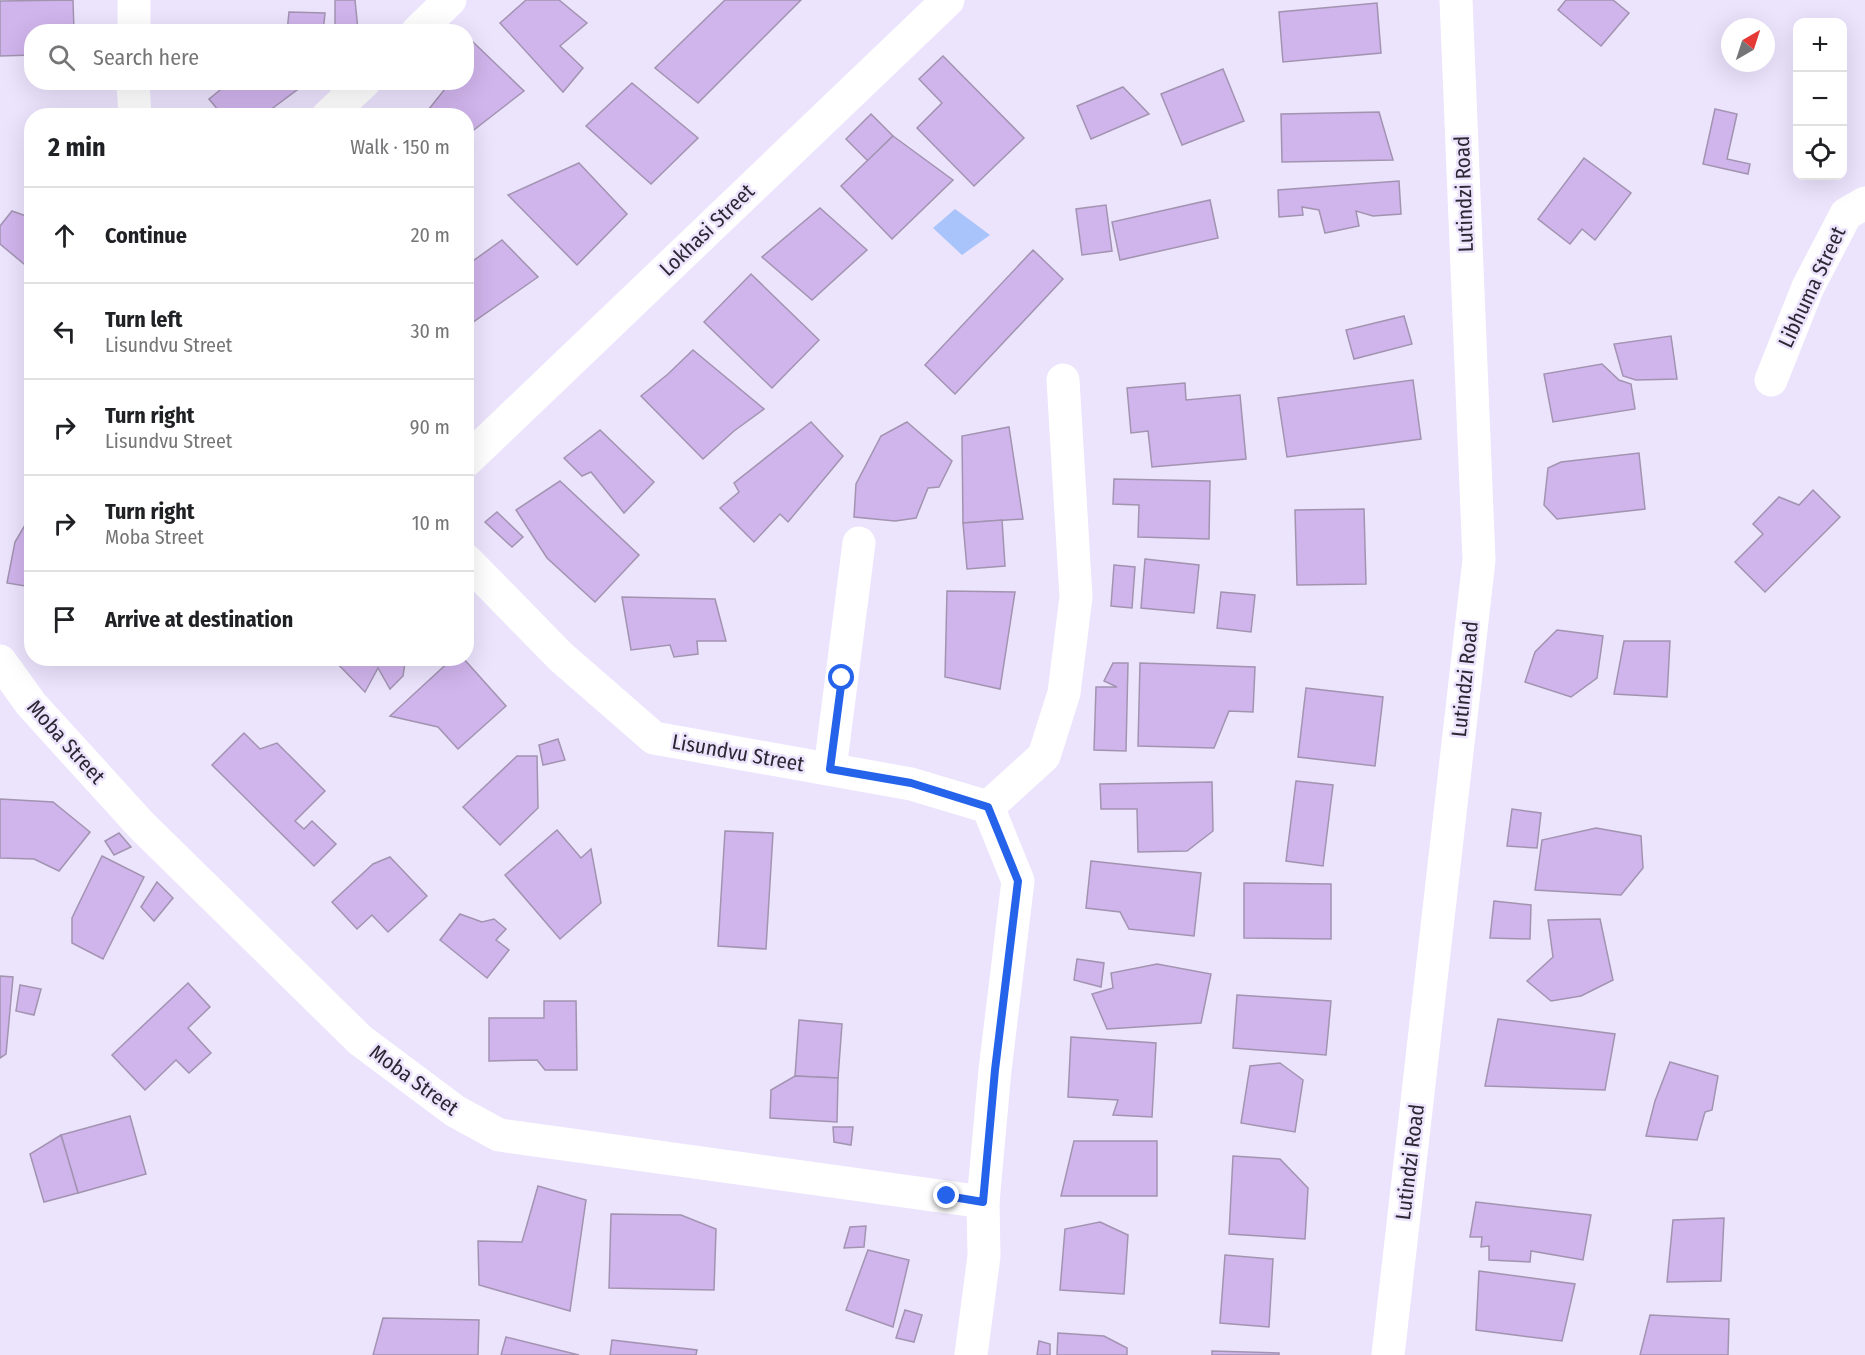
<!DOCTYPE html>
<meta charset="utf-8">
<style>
:root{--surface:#fff;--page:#f2f2f2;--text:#202124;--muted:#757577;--line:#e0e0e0}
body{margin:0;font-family:"Fira Sans Condensed",sans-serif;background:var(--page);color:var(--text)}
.controls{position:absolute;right:18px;top:18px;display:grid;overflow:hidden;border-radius:12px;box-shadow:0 6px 24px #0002}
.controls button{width:54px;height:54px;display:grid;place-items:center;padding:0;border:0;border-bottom:2px solid var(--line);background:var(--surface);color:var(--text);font:30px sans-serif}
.compass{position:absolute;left:1721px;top:18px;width:54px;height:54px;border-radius:50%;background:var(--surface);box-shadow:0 6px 24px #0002;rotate:39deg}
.stop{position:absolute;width:18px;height:18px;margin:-14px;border:4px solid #2563eb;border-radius:50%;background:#fff}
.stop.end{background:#2563eb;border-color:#fff;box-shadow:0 2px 6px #0008}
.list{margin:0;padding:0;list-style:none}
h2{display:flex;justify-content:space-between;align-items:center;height:78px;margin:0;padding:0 24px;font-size:26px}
h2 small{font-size:20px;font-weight:400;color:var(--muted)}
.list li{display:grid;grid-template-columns:39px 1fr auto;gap:18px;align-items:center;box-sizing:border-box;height:96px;padding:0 24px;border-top:2px solid var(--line)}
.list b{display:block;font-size:22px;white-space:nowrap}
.list p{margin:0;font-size:20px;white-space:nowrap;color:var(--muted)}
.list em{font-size:20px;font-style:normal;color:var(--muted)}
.icon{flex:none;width:33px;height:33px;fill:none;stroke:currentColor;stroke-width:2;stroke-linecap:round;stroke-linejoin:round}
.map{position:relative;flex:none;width:1865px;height:1355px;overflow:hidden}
.search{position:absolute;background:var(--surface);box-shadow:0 6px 24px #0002;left:24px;top:24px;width:450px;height:66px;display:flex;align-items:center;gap:15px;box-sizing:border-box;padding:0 21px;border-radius:24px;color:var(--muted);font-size:22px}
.panel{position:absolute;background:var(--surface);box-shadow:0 6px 24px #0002;left:24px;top:108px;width:450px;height:558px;border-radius:24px}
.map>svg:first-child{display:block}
.water{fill:#a9c4fa}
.building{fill:#d0b4ec;stroke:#a294b1;stroke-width:1.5}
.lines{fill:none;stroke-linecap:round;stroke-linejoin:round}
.minor{stroke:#fff;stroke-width:33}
.route{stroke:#2563eb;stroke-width:8}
.labels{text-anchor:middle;stroke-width:5;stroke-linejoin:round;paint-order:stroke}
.street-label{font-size:21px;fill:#2b2733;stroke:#ece3fd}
</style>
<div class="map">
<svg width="1865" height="1355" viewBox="0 0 1865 1355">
<rect width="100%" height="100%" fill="#ece3fd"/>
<path class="water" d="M955 209 990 235 962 255 933 228Z"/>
<g class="building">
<path d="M73 0 74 32H32V55L0 56V1Z"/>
<path d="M335 0H355L358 30 335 31Z"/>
<path d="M526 0H559L587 23 560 46 583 68 563 92 500 23Z"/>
<path d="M725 0H801L698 103 655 68Z"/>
<path d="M1566 0H1613L1629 13 1601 46 1558 10Z"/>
<path d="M1377 3 1381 53 1283 62 1279 12Z"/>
<path d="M289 12 325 13 323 32H287Z"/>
<path d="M473 42 524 91 466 136V116H437L429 109 445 89 446 82H466V47Z"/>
<path d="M943 56 1024 138 974 186 917 128 942 103 919 79Z"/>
<path d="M1223 69 1244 121 1182 145 1161 94Z"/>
<path d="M230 82H287L297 90 262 116H223L209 99Z"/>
<path d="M632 83 698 138 651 184 586 126Z"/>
<path d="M1123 87 1149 114 1091 139 1077 106Z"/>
<path d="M1715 109 1737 114 1727 159 1750 164 1748 174 1703 164Z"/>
<path d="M1379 112 1393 160 1282 162 1281 114Z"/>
<path d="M871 114 893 136 868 161 846 139Z"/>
<path d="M893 136 953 180 892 239 841 186Z"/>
<path d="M1584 158 1631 193 1595 240 1582 229 1570 244 1538 219Z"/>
<path d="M579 163 627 214 577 265 508 195Z"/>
<path d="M1399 181 1401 214 1373 216 1356 211 1359 226 1325 233 1319 210 1302 207 1303 215 1279 217 1278 190Z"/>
<path d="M1210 200 1218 238 1120 260 1112 222Z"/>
<path d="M1106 205 1112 251 1082 255 1076 209Z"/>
<path d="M820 208 867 250 812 300 762 257Z"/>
<path d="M12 211 32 218 30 269 0 244V226Z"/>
<path d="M502 240 538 277 466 327V266Z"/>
<path d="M1033 250 1063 279 955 394 925 365Z"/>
<path d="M751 274 819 340 772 388 704 322Z"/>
<path d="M1404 316 1412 344 1354 359 1346 330Z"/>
<path d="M1671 336 1677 379 1636 380 1623 376 1614 344Z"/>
<path d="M693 350 764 409 734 431 703 459 641 396 668 374Z"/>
<path d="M1602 364 1619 380 1631 384 1635 409 1553 422 1544 374Z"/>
<path d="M1413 380 1421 439 1287 457 1278 398Z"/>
<path d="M1185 383 1186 400 1240 395 1246 459 1152 467 1148 431 1131 433 1127 388Z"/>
<path d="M811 422 843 456 788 522 780 514 754 542 720 508 739 492 734 483Z"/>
<path d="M907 422 952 461 939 487 928 488 916 518 895 521 854 517 856 484 881 436Z"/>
<path d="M1009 427 1023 519 963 523 962 436Z"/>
<path d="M600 430 654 482 624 513 591 472 582 476 564 458Z"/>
<path d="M1639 453 1645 509 1557 519 1544 505 1548 468 1561 462Z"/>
<path d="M1114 479 1210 481 1209 539 1138 537 1139 505 1113 504Z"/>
<path d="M560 481 639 555 595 602 547 558 516 510Z"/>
<path d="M1813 490 1840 517 1765 592 1735 562 1763 534 1753 524 1779 497 1799 505Z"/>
<path d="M1364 509 1366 584 1297 585 1295 510Z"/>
<path d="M497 512 523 537 512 547 485 522Z"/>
<path d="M32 513V587L7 583 15 542Z"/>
<path d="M1002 520 1005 566 967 569 963 523Z"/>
<path d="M1145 559 1199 565 1194 613 1141 608Z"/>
<path d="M1114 565 1135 567 1132 608 1111 606Z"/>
<path d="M947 591 1015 592 1000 689 945 677Z"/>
<path d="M1221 592 1255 595 1251 632 1217 628Z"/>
<path d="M622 597 715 599 726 641H697L698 654 674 657 670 645 631 650Z"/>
<path d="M1557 630 1603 636 1597 678 1571 697 1525 682 1535 652Z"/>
<path d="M1624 641H1670L1667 697 1614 694Z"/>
<path d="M332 658H401L405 663 403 676 390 689 378 668 365 692Z"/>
<path d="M453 658H463L506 706 458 749 438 727 390 716Z"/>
<path d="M1113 663H1128L1126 751 1094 750 1096 687H1117L1104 681Z"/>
<path d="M1140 663 1255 667 1253 712 1229 711 1214 748 1138 746Z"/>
<path d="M1306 688 1383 697 1375 766 1298 757Z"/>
<path d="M244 733 260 749 277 743 325 791 295 821 304 829 312 821 336 844 314 866 212 765Z"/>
<path d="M558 739 565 760 543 765 539 745Z"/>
<path d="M517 756H537L538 808 500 845 463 807Z"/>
<path d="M1296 781 1333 785 1323 866 1286 861Z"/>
<path d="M1212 782 1213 831 1187 851 1138 852 1137 809H1101L1100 784Z"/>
<path d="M0 799 53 802 90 832 59 871 34 859 0 858Z"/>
<path d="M1512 809 1541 813 1537 848 1507 846Z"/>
<path d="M1596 828 1641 836 1643 868 1621 895 1535 890 1542 840Z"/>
<path d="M557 830 581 858 591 849 601 903 560 939 505 875Z"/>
<path d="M725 831 773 833 766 949 718 946Z"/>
<path d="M119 833 131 847 114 855 105 841Z"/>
<path d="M102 856 144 877 103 959 72 943V918Z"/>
<path d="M390 857 427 896 388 932 372 915 357 929 332 902 373 864Z"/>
<path d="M1091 861 1201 873 1194 936 1129 929 1120 912 1086 908Z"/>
<path d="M157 882 173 898 154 921 141 907Z"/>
<path d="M1244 883 1331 884V939L1244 938Z"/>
<path d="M1494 901 1531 905 1530 939 1490 938Z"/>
<path d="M460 914 482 922 494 919 506 929 496 940 509 950 487 978 440 940Z"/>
<path d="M1600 919 1613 980 1581 996 1551 1001 1527 981 1553 957 1548 920Z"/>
<path d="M1077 959 1104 963 1101 987 1074 980Z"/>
<path d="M1157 964 1211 974 1201 1023 1107 1029 1092 994 1113 988 1111 973Z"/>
<path d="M0 976 13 977 6 1054 0 1058Z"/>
<path d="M188 983 210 1007 188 1028 211 1053 189 1073 176 1060 145 1090 112 1055Z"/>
<path d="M20 985 41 989 34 1015 16 1011Z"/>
<path d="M1237 995 1331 1001 1326 1055 1233 1048Z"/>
<path d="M544 1001H576L577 1070H545L537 1060 489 1061V1018H544Z"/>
<path d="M1498 1019 1615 1034 1605 1090 1485 1086Z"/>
<path d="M799 1020 842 1024 838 1078 795 1076Z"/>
<path d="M1071 1037 1156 1043 1152 1117 1113 1115 1118 1100 1068 1097Z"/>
<path d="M1670 1062 1718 1076 1712 1110 1705 1112 1697 1140 1646 1136 1655 1101Z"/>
<path d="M1280 1063 1303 1080 1295 1132 1241 1123 1250 1066Z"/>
<path d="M795 1076 838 1078 837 1122 770 1118 771 1090Z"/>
<path d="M130 1116 146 1174 78 1193 61 1135Z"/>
<path d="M833 1127H853L851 1145 834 1142Z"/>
<path d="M61 1135 78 1193 44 1202 30 1154Z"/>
<path d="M1074 1141H1157V1196H1061Z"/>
<path d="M1233 1156 1280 1159 1308 1188 1305 1239 1229 1234Z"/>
<path d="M538 1186 586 1200 570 1311 479 1285 478 1241 522 1242Z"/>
<path d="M1476 1202 1591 1215 1583 1260 1531 1251 1530 1262 1489 1260V1246L1481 1247 1482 1237H1470Z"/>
<path d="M611 1214 681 1215 716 1229 714 1290 609 1288Z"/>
<path d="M1724 1218 1721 1281 1667 1282 1673 1220Z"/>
<path d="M1100 1222 1128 1235 1124 1294 1060 1290 1065 1229Z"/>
<path d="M866 1226 864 1247 844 1248 850 1227Z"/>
<path d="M868 1250 909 1260 893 1327 846 1310Z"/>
<path d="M1225 1255 1273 1259 1269 1327 1220 1323Z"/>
<path d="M1479 1271 1575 1284 1562 1341 1476 1330Z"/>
<path d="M905 1310 922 1315 914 1342 896 1338Z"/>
<path d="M1650 1315 1729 1319 1728 1355H1640Z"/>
<path d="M383 1318 479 1320 478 1355H373Z"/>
<path d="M1058 1333 1104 1336 1127 1348V1355H1057Z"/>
<path d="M506 1337 579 1355H501Z"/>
<path d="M612 1340 697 1350 696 1355H610Z"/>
<path d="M1039 1341 1050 1344V1355H1037Z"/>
<path d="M1212 1351 1279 1353V1355H1212Z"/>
</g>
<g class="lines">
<g class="minor">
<path d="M134 32V0"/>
<path d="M417 32 450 0"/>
<path d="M133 82 135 116"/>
<path d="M328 116 364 82"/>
<path d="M1771 380 1808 287 1846 214 1865 203"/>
<path d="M466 461 948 0"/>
<path d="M466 560 561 657 654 738 911 784 988 807 1018 881 995 1070 983 1202 984 1256 971 1355"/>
<path d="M0 661 31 704 141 825 360 1040 455 1111 499 1135 983 1202"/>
<path d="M830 769 859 543"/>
<path d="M988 807 1044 756 1064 693 1076 597 1063 380"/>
<path d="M1388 1355 1479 560 1456 0"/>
</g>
</g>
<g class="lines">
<path class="route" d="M842 678 830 769 911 783 988 807 1018 881 995 1070 983 1202 947 1196"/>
</g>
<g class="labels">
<g class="street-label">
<text transform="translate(1464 194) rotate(-92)" y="7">Lutindzi Road</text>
<text transform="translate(707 230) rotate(-44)" y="7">Lokhasi Street</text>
<text transform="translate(1812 287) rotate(-65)" y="7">Libhuma Street</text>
<text transform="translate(1465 679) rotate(-84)" y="7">Lutindzi Road</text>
<text transform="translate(66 742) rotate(48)" y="7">Moba Street</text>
<text transform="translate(738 753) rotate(10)" y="7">Lisundvu Street</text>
<text transform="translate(414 1080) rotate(36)" y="7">Moba Street</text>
<text transform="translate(1410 1162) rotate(-83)" y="7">Lutindzi Road</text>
</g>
</g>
</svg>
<div class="controls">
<button>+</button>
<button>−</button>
<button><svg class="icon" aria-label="locate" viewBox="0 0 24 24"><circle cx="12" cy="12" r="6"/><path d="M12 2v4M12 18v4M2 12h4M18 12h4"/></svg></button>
</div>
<svg class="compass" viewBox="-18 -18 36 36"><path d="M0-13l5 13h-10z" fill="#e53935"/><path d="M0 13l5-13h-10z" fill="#757577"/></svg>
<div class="stop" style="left:842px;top:678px"></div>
<div class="stop end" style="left:947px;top:1196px"></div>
<div class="search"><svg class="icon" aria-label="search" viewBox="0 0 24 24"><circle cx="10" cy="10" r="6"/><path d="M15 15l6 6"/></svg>Search here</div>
<section class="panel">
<h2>2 min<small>Walk · 150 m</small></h2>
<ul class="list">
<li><svg class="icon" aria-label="ahead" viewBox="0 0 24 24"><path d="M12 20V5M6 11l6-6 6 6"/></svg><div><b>Continue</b></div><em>20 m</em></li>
<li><svg class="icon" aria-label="left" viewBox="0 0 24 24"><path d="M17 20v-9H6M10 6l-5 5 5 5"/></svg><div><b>Turn left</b><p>Lisundvu Street</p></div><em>30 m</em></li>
<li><svg class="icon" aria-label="right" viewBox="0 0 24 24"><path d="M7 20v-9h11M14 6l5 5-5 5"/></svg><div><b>Turn right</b><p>Lisundvu Street</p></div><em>90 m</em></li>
<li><svg class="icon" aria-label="right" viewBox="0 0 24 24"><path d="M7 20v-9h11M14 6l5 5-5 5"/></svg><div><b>Turn right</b><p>Moba Street</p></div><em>10 m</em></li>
<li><svg class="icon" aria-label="arrive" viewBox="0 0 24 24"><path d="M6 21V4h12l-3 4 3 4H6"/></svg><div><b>Arrive at destination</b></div></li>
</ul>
</section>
</div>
